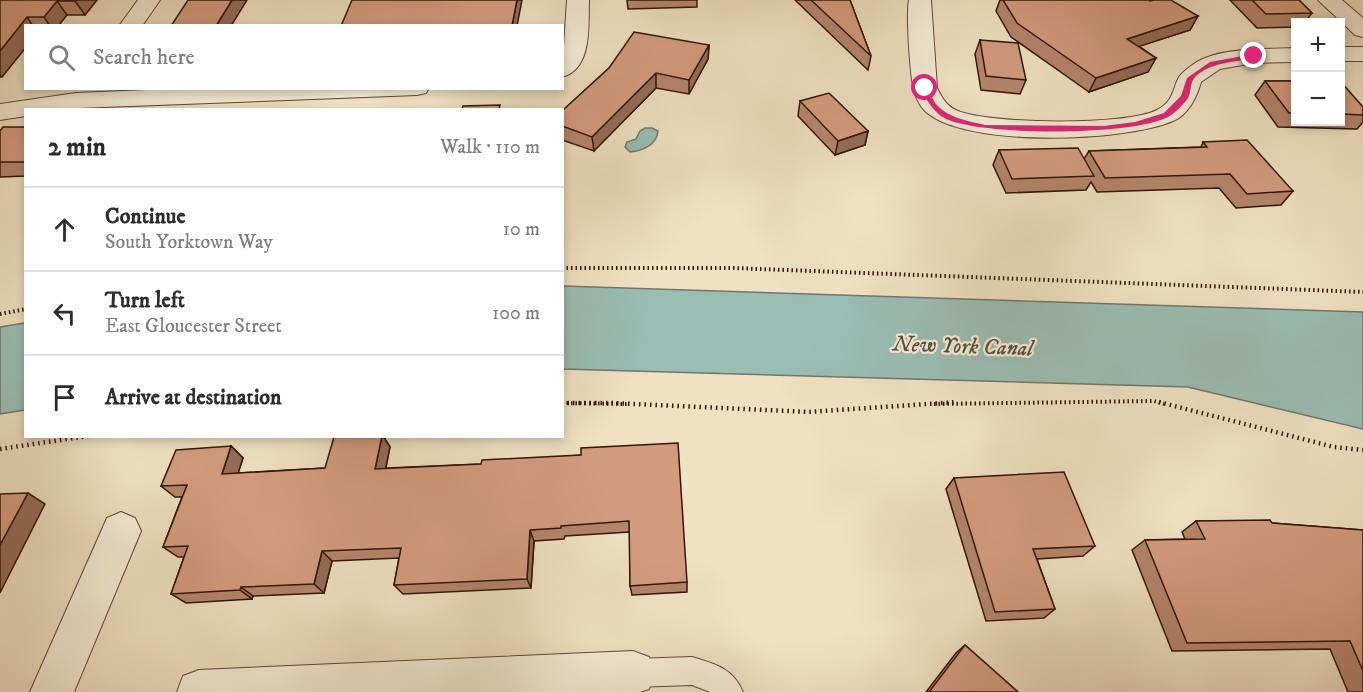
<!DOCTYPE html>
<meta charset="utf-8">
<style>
:root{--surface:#fff;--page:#f7f7f7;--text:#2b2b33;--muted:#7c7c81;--line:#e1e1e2}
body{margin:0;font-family:"IM FELL DW Pica",serif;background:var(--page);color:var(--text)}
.controls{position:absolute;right:18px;top:18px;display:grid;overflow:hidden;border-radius:0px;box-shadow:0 3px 9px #0003}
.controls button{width:54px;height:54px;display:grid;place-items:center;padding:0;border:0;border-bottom:2px solid var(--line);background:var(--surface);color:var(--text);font:30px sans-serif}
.stop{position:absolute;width:18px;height:18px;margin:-14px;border:4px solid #db2777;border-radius:50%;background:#fff}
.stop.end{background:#db2777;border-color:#fff;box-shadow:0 2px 6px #0008}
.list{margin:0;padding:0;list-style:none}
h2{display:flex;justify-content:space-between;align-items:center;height:78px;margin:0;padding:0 24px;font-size:26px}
h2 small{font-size:20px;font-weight:400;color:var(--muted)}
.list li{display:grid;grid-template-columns:39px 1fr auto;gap:18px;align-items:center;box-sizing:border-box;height:84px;padding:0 24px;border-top:2px solid var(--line)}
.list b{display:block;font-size:22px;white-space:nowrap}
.list p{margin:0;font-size:20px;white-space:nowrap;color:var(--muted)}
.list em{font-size:20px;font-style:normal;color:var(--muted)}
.icon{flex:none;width:33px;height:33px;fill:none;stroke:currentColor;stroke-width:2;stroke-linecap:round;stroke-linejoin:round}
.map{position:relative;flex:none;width:1363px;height:692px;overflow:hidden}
.search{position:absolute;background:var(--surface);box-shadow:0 3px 9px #0003;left:24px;top:24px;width:540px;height:66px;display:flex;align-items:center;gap:15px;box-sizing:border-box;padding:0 21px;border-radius:0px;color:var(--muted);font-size:22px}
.panel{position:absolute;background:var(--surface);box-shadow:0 3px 9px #0003;left:24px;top:108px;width:540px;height:330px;border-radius:0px}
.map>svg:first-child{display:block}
.water{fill:#9abdb4;stroke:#70796f;stroke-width:1.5}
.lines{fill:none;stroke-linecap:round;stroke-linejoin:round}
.service-casing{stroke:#604736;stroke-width:2}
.minor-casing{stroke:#604736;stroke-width:2}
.path-far1{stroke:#301407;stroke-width:4;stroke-dasharray:1.5 3;stroke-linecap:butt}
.path{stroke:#301407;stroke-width:4.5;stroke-dasharray:1.5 4;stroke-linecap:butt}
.service{fill:#f5ecd7;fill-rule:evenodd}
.minor{fill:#f5ecd7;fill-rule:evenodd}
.wall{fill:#b5856c;stroke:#301407;stroke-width:1.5}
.shaded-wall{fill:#946c58;stroke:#301407;stroke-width:1.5}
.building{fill:#d39b7e;stroke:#301407;stroke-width:1.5}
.route{fill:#db2777}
.labels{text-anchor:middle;stroke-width:4.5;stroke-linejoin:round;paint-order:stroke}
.water-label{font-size:22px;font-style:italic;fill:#554f44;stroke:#f5ecd7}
</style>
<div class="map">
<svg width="1363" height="692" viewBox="0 0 1363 692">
<rect width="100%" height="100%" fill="#efe1c2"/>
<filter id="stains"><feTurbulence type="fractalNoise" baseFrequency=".00333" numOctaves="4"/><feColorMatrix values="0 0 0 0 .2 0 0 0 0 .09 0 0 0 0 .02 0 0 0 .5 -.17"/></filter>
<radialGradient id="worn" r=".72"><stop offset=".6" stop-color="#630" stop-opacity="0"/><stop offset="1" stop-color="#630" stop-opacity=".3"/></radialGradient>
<g class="water">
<path d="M645 128H652L658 131C657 145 642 151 630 152L625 147 627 142 636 139 640 131Z"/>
<path d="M563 286 1363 312V429L1188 387 563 369Z"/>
<path d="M25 323V410L0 414V327Z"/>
</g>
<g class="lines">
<defs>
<path id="service" d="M692 657C715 664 733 668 743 692H710L692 685 633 687 623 683 619 673 623 663 633 659Z"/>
<g id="minor">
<path d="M138 0H160L142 26H119Z"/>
<path d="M567 0H589C588 24 593 69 562 77Z"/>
<path d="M909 0H931L937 88C942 98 947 107 958 111 990 124 1126 126 1157 110 1174 101 1172 90 1179 77 1184 70 1197 61 1205 58 1228 48 1270 49 1296 48V62L1254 63 1220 69 1201 82C1197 97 1188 115 1173 121 1124 142 964 148 925 111 919 105 914 94 913 86 910 70 906 14 909 0Z"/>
<path d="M1318 0H1342L1363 18V37L1355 35Z"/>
<rect x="1340" y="47" width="23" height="14"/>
<path d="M193 88H429L426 93 417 95 26 110V116L0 120V104L76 93Z"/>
<path d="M121 512 135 518 141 531 74 692H30L107 518Z"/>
<path d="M633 651 649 657 655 673 649 689 640 692H177L183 676 199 670Z"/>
</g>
</defs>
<use href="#service" class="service-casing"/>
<use href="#minor" class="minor-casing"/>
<g class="path-far1">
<path d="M562 268H734L1363 292"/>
<path d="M0 314 26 309"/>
<path d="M562 403 628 404"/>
<path d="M934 404 1154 401 1164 404"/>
</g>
<g class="path">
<path d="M1159 402 1334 447 1363 450"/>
<path d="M562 403H614L808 412 957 402"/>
<path d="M0 449 88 436"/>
</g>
<use href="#service" class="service"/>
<use href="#minor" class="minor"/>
</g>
<g class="wall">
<path d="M0 0H97L85 15H67L58 26H26V47L2 77H0Z"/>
<path d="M627 0H697V7L628 9Z"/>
<path d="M795 0H850L871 56 868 70Z"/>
<path d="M1000 0H1149L1150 1 1198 16 1190 30 1139 46 1156 58 1148 72 1089 92 1011 37 996 11Z"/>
<path d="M1230 0H1299L1312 13 1305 22H1296V27L1257 28Z"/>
<path d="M980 40 1026 80 1020 94 981 90 975 54Z"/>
<path d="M709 45 708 59 689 94 656 88 594 151 562 140V111L609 68Z"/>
<path d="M1265 81H1296V122H1341V82L1363 115V122L1357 129 1278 127 1255 95Z"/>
<path d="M800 101 868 131 865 145 835 155 798 116Z"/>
<path d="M26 127V176L0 177V131Z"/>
<path d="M1203 142 1293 191 1281 205 1236 208 1219 188 1097 192 1091 182 1086 190 1006 193 993 165 999 150 1084 159 1089 151 1201 147Z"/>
<path d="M348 436H383L390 447 386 468 481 464 581 455 687 582V592L632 595 630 586V532L565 536 564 539 534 541 531 588 403 594 394 585 399 558 332 561 324 593 253 596 252 599 186 603 171 594 184 557H178L163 547 182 497H175L161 486 231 446 243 458 238 473 325 468Z"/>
<path d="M954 478 1095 546 1083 556 1037 559 1055 609 1044 618 986 621 946 489Z"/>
<path d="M1196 521 1272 523 1363 530V692H1348L1330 649 1172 651 1132 550 1145 540 1185 539 1182 532Z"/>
<path d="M965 645 1018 692H926L956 653Z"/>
</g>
<g class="shaded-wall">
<path d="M76 0H97L85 15 75 1Z"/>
<path d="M232 0H247L231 26H216Z"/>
<path d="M517 0H522L517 26H512Z"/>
<path d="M57 1 67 15 58 26H50L44 17Z"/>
<path d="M1198 16 1190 30 1119 53 1127 39Z"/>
<path d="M27 17 33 26H26V47L2 77 0 75V51Z"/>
<path d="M709 45 708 59 689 94V80Z"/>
<path d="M1156 58 1148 72 1089 92 1096 78Z"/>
<path d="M656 73V88L594 151 592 137Z"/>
<path d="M868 131 865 145 835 155 838 141Z"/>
<path d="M382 436H383L390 447 383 480 375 469Z"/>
<path d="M231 446 243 458 234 486 222 474Z"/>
<path d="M28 493 45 504 0 593V545Z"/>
<path d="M530 530 534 541 531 588 527 579Z"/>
<path d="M322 551 332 561 324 593 314 584Z"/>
<path d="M241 587 253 596 252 599 240 590Z"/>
</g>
<g class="building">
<path d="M0 0H76L75 1H57L44 17H27L0 51Z"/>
<path d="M188 0H232L216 26H171Z"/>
<path d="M352 0H517L512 26H341Z"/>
<path d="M811 0H850L871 56Z"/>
<path d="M1003 0H1149L1150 1 1154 0H1171L1198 16 1127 39 1156 58 1096 78 1017 23Z"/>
<path d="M1252 0H1299L1312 13 1266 14Z"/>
<path d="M634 32 709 45 689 80 656 73 592 137 562 126V111L609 68Z"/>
<path d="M980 40 1018 43 1026 80 986 76Z"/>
<path d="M1265 81H1296V113H1289Z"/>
<path d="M1341 82 1363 107V115L1341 114Z"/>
<path d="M829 93 868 131 838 141 800 101Z"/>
<path d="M500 105 499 110H437L462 109 463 106Z"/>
<path d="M3 127H26V162H0V131Z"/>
<path d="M1247 140 1293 191 1247 194 1230 174 1105 178 1089 151 1207 147 1203 142Z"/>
<path d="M1078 148 1094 176 1012 179 999 150Z"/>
<path d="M382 436 375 469 481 464 482 460 581 455V448L678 443 687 582 630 586 629 521 561 526V528L530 530 527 579 394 585 401 548 322 551 314 584 241 587 240 590 171 594 188 546 163 547 187 485 161 486 176 450 231 446 222 474 325 468 334 437Z"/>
<path d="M1064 472 1095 546 1033 549 1055 609 995 612 954 478Z"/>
<path d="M28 493 0 545V494Z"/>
<path d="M1270 520 1272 523 1363 530V671L1350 641 1187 643 1145 540 1205 539 1196 521Z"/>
<path d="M965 645 1018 692H929Z"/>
</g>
<path class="route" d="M1254 54 1256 58C1238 62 1205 62 1193 80 1190 85 1191 93 1188 98 1184 104 1174 114 1168 117 1130 136 985 136 946 119 933 112 927 101 921 88L927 86C930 91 932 99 936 104 948 118 968 121 985 125L1104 126 1135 122 1164 113 1181 96 1187 78 1210 62Z"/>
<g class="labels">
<g class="water-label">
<text transform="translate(963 345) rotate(2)" y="8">New York Canal</text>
</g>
</g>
<rect width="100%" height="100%" filter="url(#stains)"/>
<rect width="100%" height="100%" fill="url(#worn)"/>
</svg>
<div class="controls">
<button>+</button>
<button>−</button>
</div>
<div class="stop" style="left:925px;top:88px"></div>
<div class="stop end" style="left:1254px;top:56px"></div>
<div class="search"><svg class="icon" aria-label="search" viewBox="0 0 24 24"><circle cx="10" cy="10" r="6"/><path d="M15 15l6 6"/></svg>Search here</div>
<section class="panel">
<h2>2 min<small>Walk · 110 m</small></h2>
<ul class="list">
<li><svg class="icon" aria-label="ahead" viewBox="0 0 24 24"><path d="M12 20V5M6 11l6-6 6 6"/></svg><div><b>Continue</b><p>South Yorktown Way</p></div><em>10 m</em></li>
<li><svg class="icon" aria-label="left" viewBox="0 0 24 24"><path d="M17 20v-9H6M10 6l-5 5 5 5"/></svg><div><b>Turn left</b><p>East Gloucester Street</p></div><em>100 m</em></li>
<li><svg class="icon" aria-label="arrive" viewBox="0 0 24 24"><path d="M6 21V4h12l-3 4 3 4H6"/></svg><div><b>Arrive at destination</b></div></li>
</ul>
</section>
</div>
